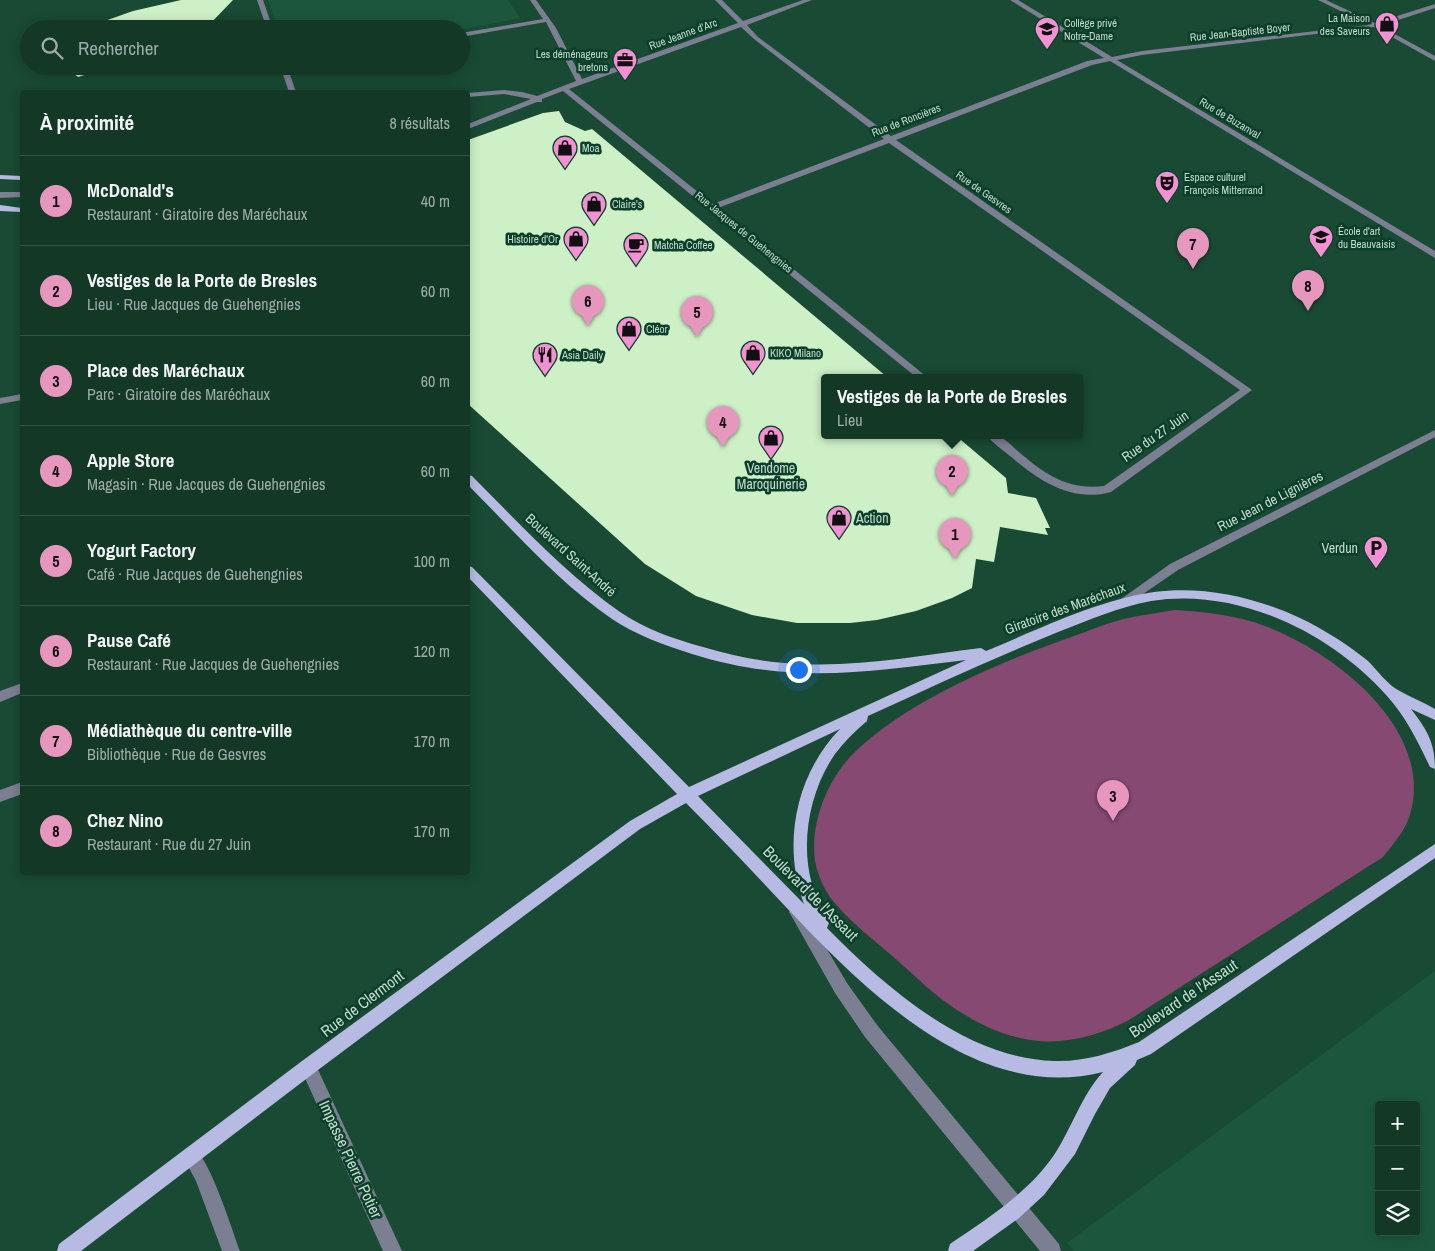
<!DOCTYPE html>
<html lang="fr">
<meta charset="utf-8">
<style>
:root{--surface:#133826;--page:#1c3f2e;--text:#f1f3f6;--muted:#9daca7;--line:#325243;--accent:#e797bd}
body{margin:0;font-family:"Archivo Narrow",sans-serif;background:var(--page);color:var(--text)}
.controls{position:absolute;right:15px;bottom:15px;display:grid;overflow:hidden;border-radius:5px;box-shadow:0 2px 12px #0003}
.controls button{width:45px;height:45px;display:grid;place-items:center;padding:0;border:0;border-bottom:1px solid var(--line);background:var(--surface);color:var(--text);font:25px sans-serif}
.you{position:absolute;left:798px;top:669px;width:18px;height:18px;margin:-12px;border:4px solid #fff;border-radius:50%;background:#1a73e8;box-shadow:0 0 0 8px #1a73e833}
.badge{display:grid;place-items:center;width:32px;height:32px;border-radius:50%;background:var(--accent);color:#111;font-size:16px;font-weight:700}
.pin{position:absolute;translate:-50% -41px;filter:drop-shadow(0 1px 2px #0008)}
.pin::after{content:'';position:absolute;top:26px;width:18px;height:15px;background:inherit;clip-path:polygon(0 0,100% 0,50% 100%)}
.popup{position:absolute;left:821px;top:374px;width:262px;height:65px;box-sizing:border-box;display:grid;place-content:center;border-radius:5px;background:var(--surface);filter:drop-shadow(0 1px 4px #0005);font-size:16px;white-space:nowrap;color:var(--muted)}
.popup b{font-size:19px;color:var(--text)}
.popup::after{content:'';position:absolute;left:50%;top:100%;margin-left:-10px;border:10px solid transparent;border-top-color:var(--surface)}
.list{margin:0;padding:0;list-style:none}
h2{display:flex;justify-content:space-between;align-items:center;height:65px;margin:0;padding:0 20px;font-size:21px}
h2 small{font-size:16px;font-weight:400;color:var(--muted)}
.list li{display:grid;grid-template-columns:32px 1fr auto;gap:15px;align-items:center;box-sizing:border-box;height:90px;padding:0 20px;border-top:1px solid var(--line)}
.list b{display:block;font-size:19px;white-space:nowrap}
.list p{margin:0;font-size:16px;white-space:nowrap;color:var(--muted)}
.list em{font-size:16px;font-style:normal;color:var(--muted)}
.icon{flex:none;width:28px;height:28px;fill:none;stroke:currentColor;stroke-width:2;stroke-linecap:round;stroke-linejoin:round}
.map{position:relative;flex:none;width:1435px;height:1251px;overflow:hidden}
.search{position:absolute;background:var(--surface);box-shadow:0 2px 12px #0003;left:20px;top:20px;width:450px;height:55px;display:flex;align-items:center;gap:12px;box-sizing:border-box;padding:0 18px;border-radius:28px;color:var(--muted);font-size:19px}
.panel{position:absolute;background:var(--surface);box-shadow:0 2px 12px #0003;left:20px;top:90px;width:450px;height:785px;border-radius:5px}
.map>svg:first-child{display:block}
.built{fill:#1c573d;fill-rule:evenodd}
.green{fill:#854972}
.building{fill:#cef0c7}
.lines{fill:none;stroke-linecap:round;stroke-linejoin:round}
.minor{fill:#7c7e92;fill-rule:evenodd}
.major{fill:#b7bbe3;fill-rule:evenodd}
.labels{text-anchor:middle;stroke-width:5;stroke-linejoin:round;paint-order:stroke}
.far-poi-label{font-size:11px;fill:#c2dbcd;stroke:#0c3f29;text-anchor:start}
.far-street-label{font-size:11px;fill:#c2dbcd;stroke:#0c3f29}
.street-label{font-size:14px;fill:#c2dbcd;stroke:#0c3f29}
.poi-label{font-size:14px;fill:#c2dbcd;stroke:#0c3f29}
.near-street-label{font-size:16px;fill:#c2dbcd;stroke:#0c3f29}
</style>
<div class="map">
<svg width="1435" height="1251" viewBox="0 0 1435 1251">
<rect width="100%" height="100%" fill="#194a33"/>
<g class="built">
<path d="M268 0H508L520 18 461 30 278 29Z"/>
<path d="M1435 971V1251H1074L1067 1243ZM1379 1105H1416V1232H1379Z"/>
</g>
<path class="green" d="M1175 610C1205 612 1237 615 1265 626 1334 652 1432 727 1411 811 1407 829 1394 843 1383 857L1129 1020C1096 1037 1058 1047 1020 1038 997 1033 976 1022 957 1010 935 996 916 977 897 960 875 941 851 923 833 901 825 891 817 874 815 861 810 825 826 783 850 757 903 702 1002 661 1074 636 1091 630 1107 623 1124 619 1140 615 1158 613 1175 610Z"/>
<g class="building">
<path d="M181 0H233L205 29H82L133 11Z"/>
<path d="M65 66H114L78 77Z"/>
<path d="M559 111 565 122 585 131 592 129 887 377H824V435H955L1006 478 1008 493 1036 498 1050 528H1045L1048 535 1000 527 994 562 976 559 972 588 952 598 916 611 877 620 850 623H797L752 615 696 596 645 564 468 404V140L543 113Z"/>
</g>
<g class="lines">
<g class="minor">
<path d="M257 0H263L273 29H267Z"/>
<path d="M530 0H536L556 28 582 79 738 23 715 0H722L743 21 803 0H812L747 25 758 37 891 136 1087 61 1104 58 1010 0H1018L1112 57 1142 51 1369 25 1318 0H1326L1375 23 1435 4V8L1380 26 1435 56V61L1374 27 1142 55 1117 60 1435 251V258L1110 61 1092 65 896 140 1252 390 1111 492C1071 503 1038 480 1010 456 1002 449 992 443 987 435 1004 435 1007 442 1020 453 1046 475 1068 490 1104 486L1240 390 889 143 718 208 927 377H916L563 91 542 99V102H537L468 129V124L531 99 504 94 468 97V93L504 90 522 92 537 96 576 81 546 22 461 37V33L543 19ZM741 27 754 39 884 139 713 204 569 89Z"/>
<path d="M280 66H287L296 92H289Z"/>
<path d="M0 192H22V197L0 198Z"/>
<path d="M22 394V400L0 404V398Z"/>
<path d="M1435 430V437L1178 570 1127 605H1119L1117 602 1170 564Z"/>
<path d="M22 683V693L0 702V691Z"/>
<path d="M22 782V794L0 802V790Z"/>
<path d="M797 905 802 907 847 983 877 1025 1059 1244 1061 1251H1040L865 1037 835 993 792 917 789 912 792 907Z"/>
<path d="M308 1059 314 1061 402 1251H383L300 1067 302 1061Z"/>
<path d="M191 1146C209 1154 232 1230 240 1251H222L196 1181 182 1155 185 1149Z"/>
</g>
<g class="major">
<path d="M0 175 22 176V180L0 179Z"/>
<path d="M0 205 22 208V212L0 211Z"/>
<path d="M468 475 472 476C519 523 565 573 620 612 645 629 674 639 703 647 730 655 757 661 785 663 850 669 916 656 981 648L986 651C1039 629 1098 600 1154 592 1214 584 1280 603 1331 635 1343 642 1357 652 1368 661 1377 670 1387 684 1398 690 1410 697 1423 702 1435 709V720L1411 709C1427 730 1435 742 1435 769L1430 767C1418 742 1406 717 1387 696 1331 633 1238 587 1151 601 1119 607 1089 620 1058 632 994 658 931 687 868 716L867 721C855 731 844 742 835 754 810 790 800 842 812 884 816 898 823 910 829 923L827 928C885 987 967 1059 1054 1061 1084 1062 1112 1053 1139 1042L1435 844V858L1151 1054 1137 1060 1135 1065 1110 1088 1095 1114 1075 1154 1044 1195 1019 1218 973 1251H948L950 1244C988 1218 1028 1193 1054 1155 1072 1128 1081 1096 1103 1072 969 1106 850 975 768 888 741 859 714 831 686 803L640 829 314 1073 81 1251H57L59 1244 302 1061 630 821 677 794 468 577V566L472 567 689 787 966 660C865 672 792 685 692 654 664 645 636 635 612 619 558 582 514 531 468 485ZM840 729C795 775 782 846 804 904L698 796Z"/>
</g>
</g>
<defs>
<symbol id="shop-pin" viewBox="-11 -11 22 30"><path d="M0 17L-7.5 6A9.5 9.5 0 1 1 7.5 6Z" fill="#f491d4" stroke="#0c3f29"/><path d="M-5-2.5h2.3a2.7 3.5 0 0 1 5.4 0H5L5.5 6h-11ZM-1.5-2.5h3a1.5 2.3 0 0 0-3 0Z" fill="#111"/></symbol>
<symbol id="school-pin" viewBox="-11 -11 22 30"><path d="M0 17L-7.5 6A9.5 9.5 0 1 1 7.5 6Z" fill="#f491d4" stroke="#0c3f29"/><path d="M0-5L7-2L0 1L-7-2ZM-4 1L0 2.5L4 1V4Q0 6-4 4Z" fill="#111"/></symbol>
<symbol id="office-pin" viewBox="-11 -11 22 30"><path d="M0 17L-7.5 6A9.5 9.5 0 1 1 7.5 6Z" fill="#f491d4" stroke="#0c3f29"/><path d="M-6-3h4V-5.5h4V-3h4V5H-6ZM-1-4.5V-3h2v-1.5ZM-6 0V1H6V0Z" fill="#111"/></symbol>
<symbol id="theatre-pin" viewBox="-11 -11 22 30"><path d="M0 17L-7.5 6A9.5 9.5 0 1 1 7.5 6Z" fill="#f491d4" stroke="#0c3f29"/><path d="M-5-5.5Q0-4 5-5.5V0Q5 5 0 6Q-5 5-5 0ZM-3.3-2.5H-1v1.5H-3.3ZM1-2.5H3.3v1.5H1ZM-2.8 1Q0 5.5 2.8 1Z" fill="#111"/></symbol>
<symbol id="cafe-pin" viewBox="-11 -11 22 30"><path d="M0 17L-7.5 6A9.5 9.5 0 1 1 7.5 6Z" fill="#f491d4" stroke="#0c3f29"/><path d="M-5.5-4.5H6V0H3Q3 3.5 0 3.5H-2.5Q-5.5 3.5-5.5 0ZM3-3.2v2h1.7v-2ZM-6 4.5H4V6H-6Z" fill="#111"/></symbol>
<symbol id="restaurant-pin" viewBox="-11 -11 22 30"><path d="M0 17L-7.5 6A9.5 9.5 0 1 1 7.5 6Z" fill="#f491d4" stroke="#0c3f29"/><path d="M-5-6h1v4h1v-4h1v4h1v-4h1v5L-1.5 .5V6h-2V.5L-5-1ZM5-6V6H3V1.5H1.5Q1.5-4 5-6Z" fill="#111"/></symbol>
<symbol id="parking-pin" viewBox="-11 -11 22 30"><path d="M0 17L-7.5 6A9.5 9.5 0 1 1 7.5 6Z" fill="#f491d4" stroke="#0c3f29"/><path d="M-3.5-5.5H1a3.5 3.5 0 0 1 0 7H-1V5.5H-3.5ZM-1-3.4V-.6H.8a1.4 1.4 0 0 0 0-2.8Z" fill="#111"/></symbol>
</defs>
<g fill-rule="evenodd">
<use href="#shop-pin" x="1373" y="10" width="28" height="38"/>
<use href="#school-pin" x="1033" y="15" width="28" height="38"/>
<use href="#office-pin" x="611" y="46" width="28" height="38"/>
<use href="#shop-pin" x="551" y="134" width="28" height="38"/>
<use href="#theatre-pin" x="1153" y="169" width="28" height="38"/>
<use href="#shop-pin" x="580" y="190" width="28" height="38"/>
<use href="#school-pin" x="1307" y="223" width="28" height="38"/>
<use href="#shop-pin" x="562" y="225" width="28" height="38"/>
<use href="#cafe-pin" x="622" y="231" width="28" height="38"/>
<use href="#shop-pin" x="615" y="315" width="28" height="38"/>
<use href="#shop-pin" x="739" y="339" width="28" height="38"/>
<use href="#restaurant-pin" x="531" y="341" width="28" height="38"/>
<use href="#shop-pin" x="757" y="424" width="28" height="38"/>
<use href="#shop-pin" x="825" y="504" width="28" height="38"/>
<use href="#parking-pin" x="1362" y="534" width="28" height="38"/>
</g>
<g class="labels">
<g class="far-poi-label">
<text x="1370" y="22" text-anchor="end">La Maison<tspan x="1370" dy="13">des Saveurs</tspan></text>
<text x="1064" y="27">Collège privé<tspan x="1064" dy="13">Notre-Dame</tspan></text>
<text x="608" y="58" text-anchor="end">Les déménageurs<tspan x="608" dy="13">bretons</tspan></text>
<text x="582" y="152">Moa</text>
<text x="1184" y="181">Espace culturel<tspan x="1184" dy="13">François Mitterrand</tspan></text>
<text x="612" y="208">Claire's</text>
<text x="1338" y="235">École d'art<tspan x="1338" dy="13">du Beauvaisis</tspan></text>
<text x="558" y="243" text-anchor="end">Histoire d'Or</text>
<text x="654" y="249">Matcha Coffee</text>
<text x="646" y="333">Cléor</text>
<text x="770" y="357">KIKO Milano</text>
<text x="562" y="359">Asia Daily</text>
</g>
<g class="far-street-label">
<text transform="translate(1240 32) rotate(-6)" y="4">Rue Jean-Baptiste Boyer</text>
<text transform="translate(683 34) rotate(-20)" y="4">Rue Jeanne d'Arc</text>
<text transform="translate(1230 118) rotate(31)" y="4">Rue de Buzanval</text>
<text transform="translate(906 120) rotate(-21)" y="4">Rue de Roncières</text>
<text transform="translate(984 192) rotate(35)" y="4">Rue de Gesvres</text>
<text transform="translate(744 232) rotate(39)" y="4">Rue Jacques de Guehengnies</text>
</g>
<g class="street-label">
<text transform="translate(1155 436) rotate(-35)" y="5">Rue du 27 Juin</text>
<text transform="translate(1270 501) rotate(-27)" y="5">Rue Jean de Lignières</text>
<text transform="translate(571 555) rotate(42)" y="5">Boulevard Saint-André</text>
<text transform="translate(1065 608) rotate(-20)" y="5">Giratoire des Maréchaux</text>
</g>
<g class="poi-label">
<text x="771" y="473">Vendome<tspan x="771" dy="16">Maroquinerie</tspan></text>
<text x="856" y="523" text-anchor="start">Action</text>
<text x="1358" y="553" text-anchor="end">Verdun</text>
</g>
<g class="near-street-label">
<text transform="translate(811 893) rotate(45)" y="6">Boulevard de l'Assaut</text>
<text transform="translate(1183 998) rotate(-34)" y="6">Boulevard de l'Assaut</text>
<text transform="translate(362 1003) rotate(-37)" y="6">Rue de Clermont</text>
<text transform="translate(351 1159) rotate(65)" y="6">Impasse Pierre Potier</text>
</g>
</g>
</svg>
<div class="controls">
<button>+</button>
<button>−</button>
<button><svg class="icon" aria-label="layers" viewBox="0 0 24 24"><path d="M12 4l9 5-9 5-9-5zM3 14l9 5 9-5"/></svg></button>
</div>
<div class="you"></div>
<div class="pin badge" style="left:955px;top:559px">1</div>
<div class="pin badge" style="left:952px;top:496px">2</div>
<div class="popup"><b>Vestiges de la Porte de Bresles</b>Lieu</div>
<div class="pin badge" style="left:1113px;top:821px">3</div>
<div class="pin badge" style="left:723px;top:447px">4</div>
<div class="pin badge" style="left:697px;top:337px">5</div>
<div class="pin badge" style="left:588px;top:326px">6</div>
<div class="pin badge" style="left:1193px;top:269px">7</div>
<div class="pin badge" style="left:1308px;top:311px">8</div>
<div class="search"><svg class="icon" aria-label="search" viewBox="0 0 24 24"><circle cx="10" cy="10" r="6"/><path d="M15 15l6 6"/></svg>Rechercher</div>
<section class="panel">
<h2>À proximité<small>8 résultats</small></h2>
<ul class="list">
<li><span class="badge">1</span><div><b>McDonald's</b><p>Restaurant · Giratoire des Maréchaux</p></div><em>40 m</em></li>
<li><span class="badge">2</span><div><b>Vestiges de la Porte de Bresles</b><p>Lieu · Rue Jacques de Guehengnies</p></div><em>60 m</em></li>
<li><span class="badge">3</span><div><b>Place des Maréchaux</b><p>Parc · Giratoire des Maréchaux</p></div><em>60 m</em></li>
<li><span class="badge">4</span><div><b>Apple Store</b><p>Magasin · Rue Jacques de Guehengnies</p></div><em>60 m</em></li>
<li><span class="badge">5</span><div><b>Yogurt Factory</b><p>Café · Rue Jacques de Guehengnies</p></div><em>100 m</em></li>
<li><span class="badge">6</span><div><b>Pause Café</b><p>Restaurant · Rue Jacques de Guehengnies</p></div><em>120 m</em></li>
<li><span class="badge">7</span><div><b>Médiathèque du centre-ville</b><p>Bibliothèque · Rue de Gesvres</p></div><em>170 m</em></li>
<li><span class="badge">8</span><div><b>Chez Nino</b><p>Restaurant · Rue du 27 Juin</p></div><em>170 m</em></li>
</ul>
</section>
</div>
